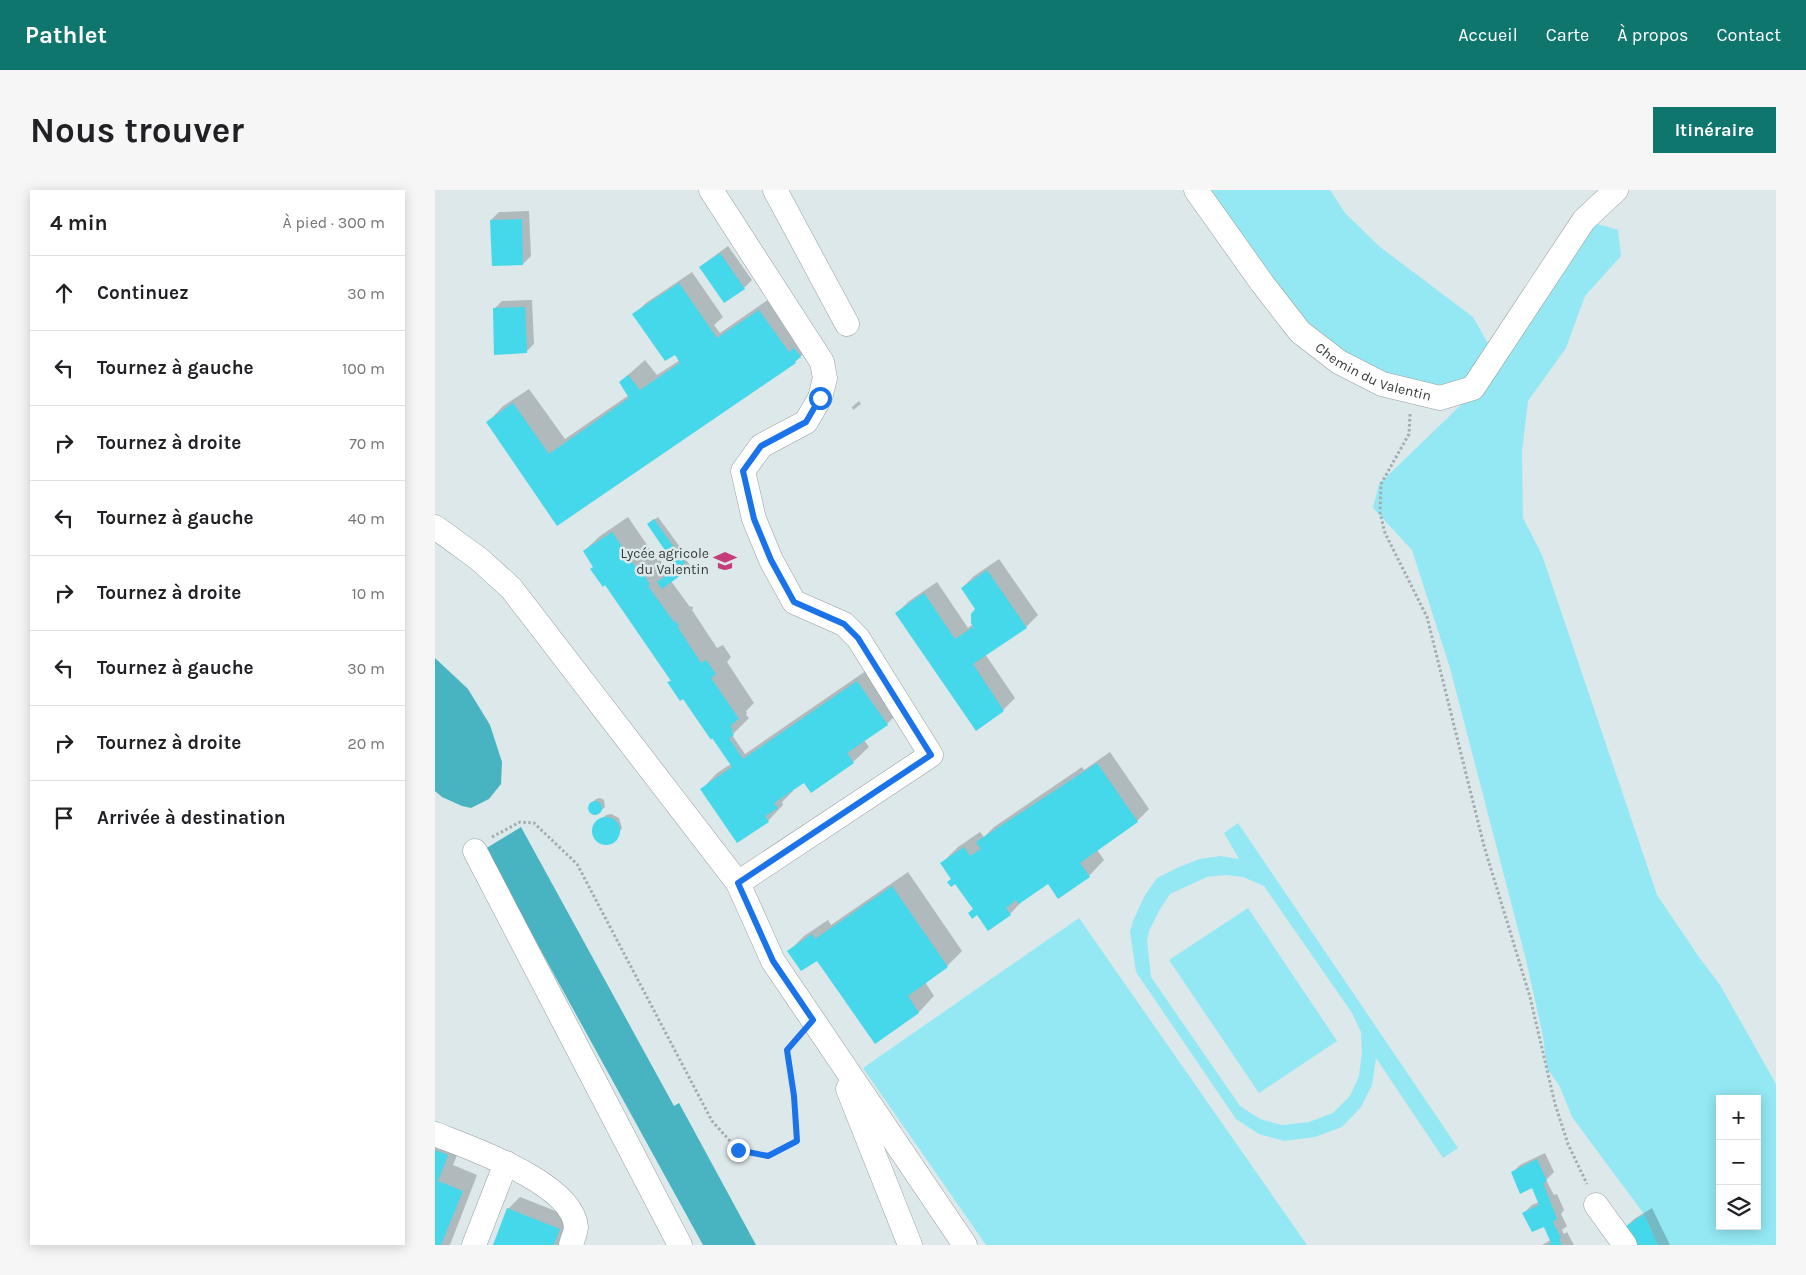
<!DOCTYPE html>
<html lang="fr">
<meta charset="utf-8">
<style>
:root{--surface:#fff;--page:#f6f6f6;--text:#202124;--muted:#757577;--line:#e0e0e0;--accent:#0f766e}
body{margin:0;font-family:Karla,sans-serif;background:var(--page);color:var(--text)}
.controls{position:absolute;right:15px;bottom:15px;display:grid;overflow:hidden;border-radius:0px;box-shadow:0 2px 12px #0003}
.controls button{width:45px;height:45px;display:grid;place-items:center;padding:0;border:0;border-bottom:1px solid var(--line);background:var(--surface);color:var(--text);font:25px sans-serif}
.stop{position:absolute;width:15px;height:15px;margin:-11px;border:4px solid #1a73e8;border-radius:50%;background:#fff}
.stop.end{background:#1a73e8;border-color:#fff;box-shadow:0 1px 5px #0008}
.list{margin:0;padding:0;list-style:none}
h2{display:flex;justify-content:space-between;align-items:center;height:65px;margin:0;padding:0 20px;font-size:21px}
h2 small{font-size:16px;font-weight:400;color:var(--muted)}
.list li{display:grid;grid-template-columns:32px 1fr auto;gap:15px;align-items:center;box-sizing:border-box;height:75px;padding:0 20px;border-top:1px solid var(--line)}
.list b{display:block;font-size:19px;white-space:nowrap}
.list em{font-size:16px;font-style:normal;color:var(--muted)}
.icon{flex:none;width:28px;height:28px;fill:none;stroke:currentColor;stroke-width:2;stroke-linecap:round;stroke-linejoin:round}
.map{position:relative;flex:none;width:1341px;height:1055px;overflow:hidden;border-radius:0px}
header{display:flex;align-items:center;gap:30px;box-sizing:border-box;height:70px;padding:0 25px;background:var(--accent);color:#fff}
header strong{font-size:24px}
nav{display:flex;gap:28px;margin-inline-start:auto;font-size:18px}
.intro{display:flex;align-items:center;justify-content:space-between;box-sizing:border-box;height:120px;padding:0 30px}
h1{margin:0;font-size:35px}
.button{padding:12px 22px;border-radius:0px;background:var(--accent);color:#fff;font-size:18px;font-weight:700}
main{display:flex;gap:30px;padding:0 30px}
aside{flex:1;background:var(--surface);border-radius:0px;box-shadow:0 2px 12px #0003}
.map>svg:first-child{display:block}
.green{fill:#93e8f3;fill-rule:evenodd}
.water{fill:#48b3c1}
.shadow{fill:#0003}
.building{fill:#44d8ea}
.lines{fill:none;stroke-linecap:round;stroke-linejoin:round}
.minor-casing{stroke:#959fa1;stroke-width:25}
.path{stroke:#a3acae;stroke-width:3;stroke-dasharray:2.5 2.5;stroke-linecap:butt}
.minor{stroke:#fff;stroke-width:24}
.route{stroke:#1a73e8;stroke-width:6}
.labels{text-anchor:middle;stroke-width:5;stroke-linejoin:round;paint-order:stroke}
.street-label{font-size:14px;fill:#373b3c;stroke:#dde8ea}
.poi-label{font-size:14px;fill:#373b3c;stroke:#dde8ea;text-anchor:end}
</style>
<header>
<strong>Pathlet</strong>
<nav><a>Accueil</a><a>Carte</a><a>À propos</a><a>Contact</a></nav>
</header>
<div class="intro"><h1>Nous trouver</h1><a class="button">Itinéraire</a></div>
<main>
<aside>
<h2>4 min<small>À pied · 300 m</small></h2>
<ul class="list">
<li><svg class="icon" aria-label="ahead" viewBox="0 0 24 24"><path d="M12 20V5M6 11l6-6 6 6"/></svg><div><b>Continuez</b></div><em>30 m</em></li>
<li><svg class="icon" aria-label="left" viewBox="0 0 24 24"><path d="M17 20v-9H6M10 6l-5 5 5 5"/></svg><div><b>Tournez à gauche</b></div><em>100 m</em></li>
<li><svg class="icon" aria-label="right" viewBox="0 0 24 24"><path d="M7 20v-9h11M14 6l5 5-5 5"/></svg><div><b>Tournez à droite</b></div><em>70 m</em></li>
<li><svg class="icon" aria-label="left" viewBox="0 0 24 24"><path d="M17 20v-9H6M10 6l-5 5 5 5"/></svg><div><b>Tournez à gauche</b></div><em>40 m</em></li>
<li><svg class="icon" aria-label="right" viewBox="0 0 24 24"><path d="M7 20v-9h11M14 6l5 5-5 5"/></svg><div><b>Tournez à droite</b></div><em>10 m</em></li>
<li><svg class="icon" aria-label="left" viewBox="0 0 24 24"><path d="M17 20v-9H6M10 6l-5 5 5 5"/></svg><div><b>Tournez à gauche</b></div><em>30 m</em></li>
<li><svg class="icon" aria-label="right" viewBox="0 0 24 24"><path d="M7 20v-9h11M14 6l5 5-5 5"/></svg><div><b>Tournez à droite</b></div><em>20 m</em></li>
<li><svg class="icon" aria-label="arrive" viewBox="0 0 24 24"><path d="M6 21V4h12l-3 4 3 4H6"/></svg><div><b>Arrivée à destination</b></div></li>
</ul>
</aside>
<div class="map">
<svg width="1341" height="1055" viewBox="0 0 1341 1055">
<rect width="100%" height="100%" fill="#dde8ea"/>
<g class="green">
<path d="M771 0H895L910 23 945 57 1038 127 1059 164 1149 30 1183 40 1186 66 1150 106 1131 158 1093 211 1087 262 1088 328 1107 365 1222 705 1264 767 1285 795 1341 894V1055H1223L1209 1024 1137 927 1125 897 1112 878 1108 846 1091 770 1015 478 977 360 938 318 944 294 1028 213 969 196 891 158ZM1285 909H1322V1036H1285Z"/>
<path d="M803 633 1023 958 1008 968 941 868 937 895 926 917 907 937 880 947 849 951 824 944 801 929 701 782 695 742 698 731 710 705 722 688 744 677 765 669 785 666 804 669 789 643ZM790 685 808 687 829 696 917 823 926 842 927 862 924 886 915 906 898 923 874 932 847 935 825 929 805 916 716 787 712 751 714 741 725 719 735 704 772 687Z"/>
<path d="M813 718 902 851 824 903 734 770Z"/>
<path d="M644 728 872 1055H551L428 878Z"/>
</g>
<g class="water">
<path d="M0 468 33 499 55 535 67 572 66 594 54 609 36 618 27 616 7 607 0 601Z"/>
<path d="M86 637 239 916 244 913 321 1055H268L50 659Z"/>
</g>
<g class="shadow">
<path d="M94 21 96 66 88 74 56 30 64 22Z"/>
<path d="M293 56 317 90 309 98 266 77 274 70Z"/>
<path d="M257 82 288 127 279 135 285 143 340 105 376 156 360 172 123 334 53 232 68 216 94 199 130 249 194 205 185 192 210 170 222 185 245 170 241 165 199 124 211 113Z"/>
<path d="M97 110 99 154 91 162 59 119 67 111Z"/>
<path d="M424 211 426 214 418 220 417 217Z"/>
<path d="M193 327 223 371 225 370 230 378 228 380 232 385 243 377 217 331 223 327 253 368 251 370 256 376 236 391 255 417 257 416 258 418 257 420 282 458 288 455 296 467 292 472 319 513 311 521 312 523 311 525 314 528 297 545 310 564 438 476 468 518 452 534 429 550 434 557 418 572 369 591 356 600 358 601 347 612 348 615 333 631 267 599 282 583 296 574 249 507 234 492 237 490 149 361 165 346Z"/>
<path d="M564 369 603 425 591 437 550 464 580 508 568 520 462 423 474 411 502 392 533 438 538 434 541 419 527 398 539 386Z"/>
<path d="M675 562 714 619 702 631 662 660 669 670 654 686 613 693 590 708 575 724 540 719 507 673 523 657 545 642 549 647 559 637 647 577 649 580Z"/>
<path d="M165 608 169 610 170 617 162 624 158 625 154 619V616L161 609Z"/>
<path d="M176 624 184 628 187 638 178 652 174 654 165 653 159 647V636L171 625Z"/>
<path d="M473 682 527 761 512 776 490 792 499 806 484 822 440 852 382 769 354 761 369 746 393 730 396 735Z"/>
<path d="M0 938 28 950 18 975 42 985 15 1055H0Z"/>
<path d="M1110 963 1119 982 1111 990 1119 1005 1122 1004 1129 1020 1126 1024 1132 1036 1127 1040 1129 1044 1132 1042 1139 1055H1107L1116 1050 1109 1036 1089 1023 1097 1015 1104 1012 1097 997 1077 983 1085 975Z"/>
<path d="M85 1007 136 1027 125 1055H59L73 1019Z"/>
<path d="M1217 1018 1235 1055H1201L1191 1037 1199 1029Z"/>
</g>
<g class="building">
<path d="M87 29 88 75 57 76 55 30Z"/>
<path d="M285 63 310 99 289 113 264 77Z"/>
<path d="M244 93 282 148 324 120 354 162 359 158 366 167 360 171 361 173 122 336 51 232 78 213 114 264 194 208 184 192 193 185 205 200 245 173 240 165 230 171 197 124Z"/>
<path d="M90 117 92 163 59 165 58 118Z"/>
<path d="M219 329 250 373 248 374 253 380 227 399 222 392 242 378 212 334Z"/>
<path d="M177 342 207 386 209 385 215 395 213 396 239 432 240 431 244 435 242 436 266 473 271 470 281 484 276 488 304 529 295 536 298 540 296 541 299 545 294 548 308 569 422 491 453 535 412 563 419 573 376 603 369 593 339 613 343 618 330 626 334 632 302 653 265 599 297 577 277 548 276 550 248 509 245 511 232 492 236 491 170 395 168 397 155 379 158 377 148 361Z"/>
<path d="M552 380 592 438 538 474 569 521 541 541 460 423 489 403 520 449 538 437 536 433V424L540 419 526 398Z"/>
<path d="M662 573 703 632 645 673 655 687 623 709 613 694 584 714 581 710 571 718 576 725 553 741 542 725 537 729 533 723 538 719 520 694 516 697 512 692 516 689 505 673 529 657 535 666 546 659 541 652Z"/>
<circle cx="160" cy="618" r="7"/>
<circle cx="171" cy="641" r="14"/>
<path d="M457 696 513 777 473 806 484 823 440 854 382 771 366 781 352 761 377 744 380 749Z"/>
<path d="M0 960 13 965 3 991 28 1001 6 1055H0Z"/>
<path d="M1102 969 1112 991 1108 993 1122 1029 1118 1032 1126 1048 1124 1049 1127 1055H1112L1116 1053 1109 1037 1097 1042 1087 1023 1104 1015 1097 998 1085 1004 1076 982Z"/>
<path d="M72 1018 125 1039 119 1055H58Z"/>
<path d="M1209 1024 1223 1055H1201L1190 1037Z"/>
</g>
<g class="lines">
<defs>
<g id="minor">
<path d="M340 0 412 134"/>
<path id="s1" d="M761 0 827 93 865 142 904 172 947 194 1005 208 1038 198 1149 30 1181 0"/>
<path d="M0 337 44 369 76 398 303 693 496 565 423 448 409 434 359 412 336 370 319 329 308 281 326 256 371 232 385 208 390 188 387 172 276 0"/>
<path d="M40 661 245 1055"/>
<path d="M303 693 338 771 530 1055"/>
<path d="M413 899 475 1055"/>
<path d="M0 944C35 958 138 993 141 1037 141 1042 137 1050 136 1055"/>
<path d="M1161 1015 1190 1055"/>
<path d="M39 1055 71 973"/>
</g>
</defs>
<use href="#minor" class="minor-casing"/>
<g class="path">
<path d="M975 224 974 244 946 294 945 323 950 343 992 427 1049 656 1095 807 1120 914 1133 954 1152 994"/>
<path d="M57 647 85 632 99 633 142 674 277 931 303 960 333 966 362 951 359 906 352 860 363 847"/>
</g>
<use href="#minor" class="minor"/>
</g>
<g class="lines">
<path class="route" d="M303 960 333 966 362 951 359 906 352 860 378 830 338 771 303 693 496 565 423 448 409 434 359 412 336 370 319 329 308 281 326 256 371 232 385 208"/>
</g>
<defs>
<symbol id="school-bare" viewBox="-9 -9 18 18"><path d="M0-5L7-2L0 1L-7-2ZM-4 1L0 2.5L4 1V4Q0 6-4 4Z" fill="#c43c7a" stroke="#dde8ea" stroke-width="2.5" paint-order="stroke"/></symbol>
</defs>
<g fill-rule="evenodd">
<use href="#school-bare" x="274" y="355" width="32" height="32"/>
</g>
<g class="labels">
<g class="street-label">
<text dy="5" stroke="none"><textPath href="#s1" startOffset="261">Chemin du Valentin</textPath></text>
</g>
<g class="poi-label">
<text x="274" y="368">Lycée agricole<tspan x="274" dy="16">du Valentin</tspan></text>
</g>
</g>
</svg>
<div class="controls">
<button>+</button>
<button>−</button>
<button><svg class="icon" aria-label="layers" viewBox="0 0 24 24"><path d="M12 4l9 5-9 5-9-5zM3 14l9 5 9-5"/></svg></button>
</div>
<div class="stop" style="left:385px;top:208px"></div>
<div class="stop end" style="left:303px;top:960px"></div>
</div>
</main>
